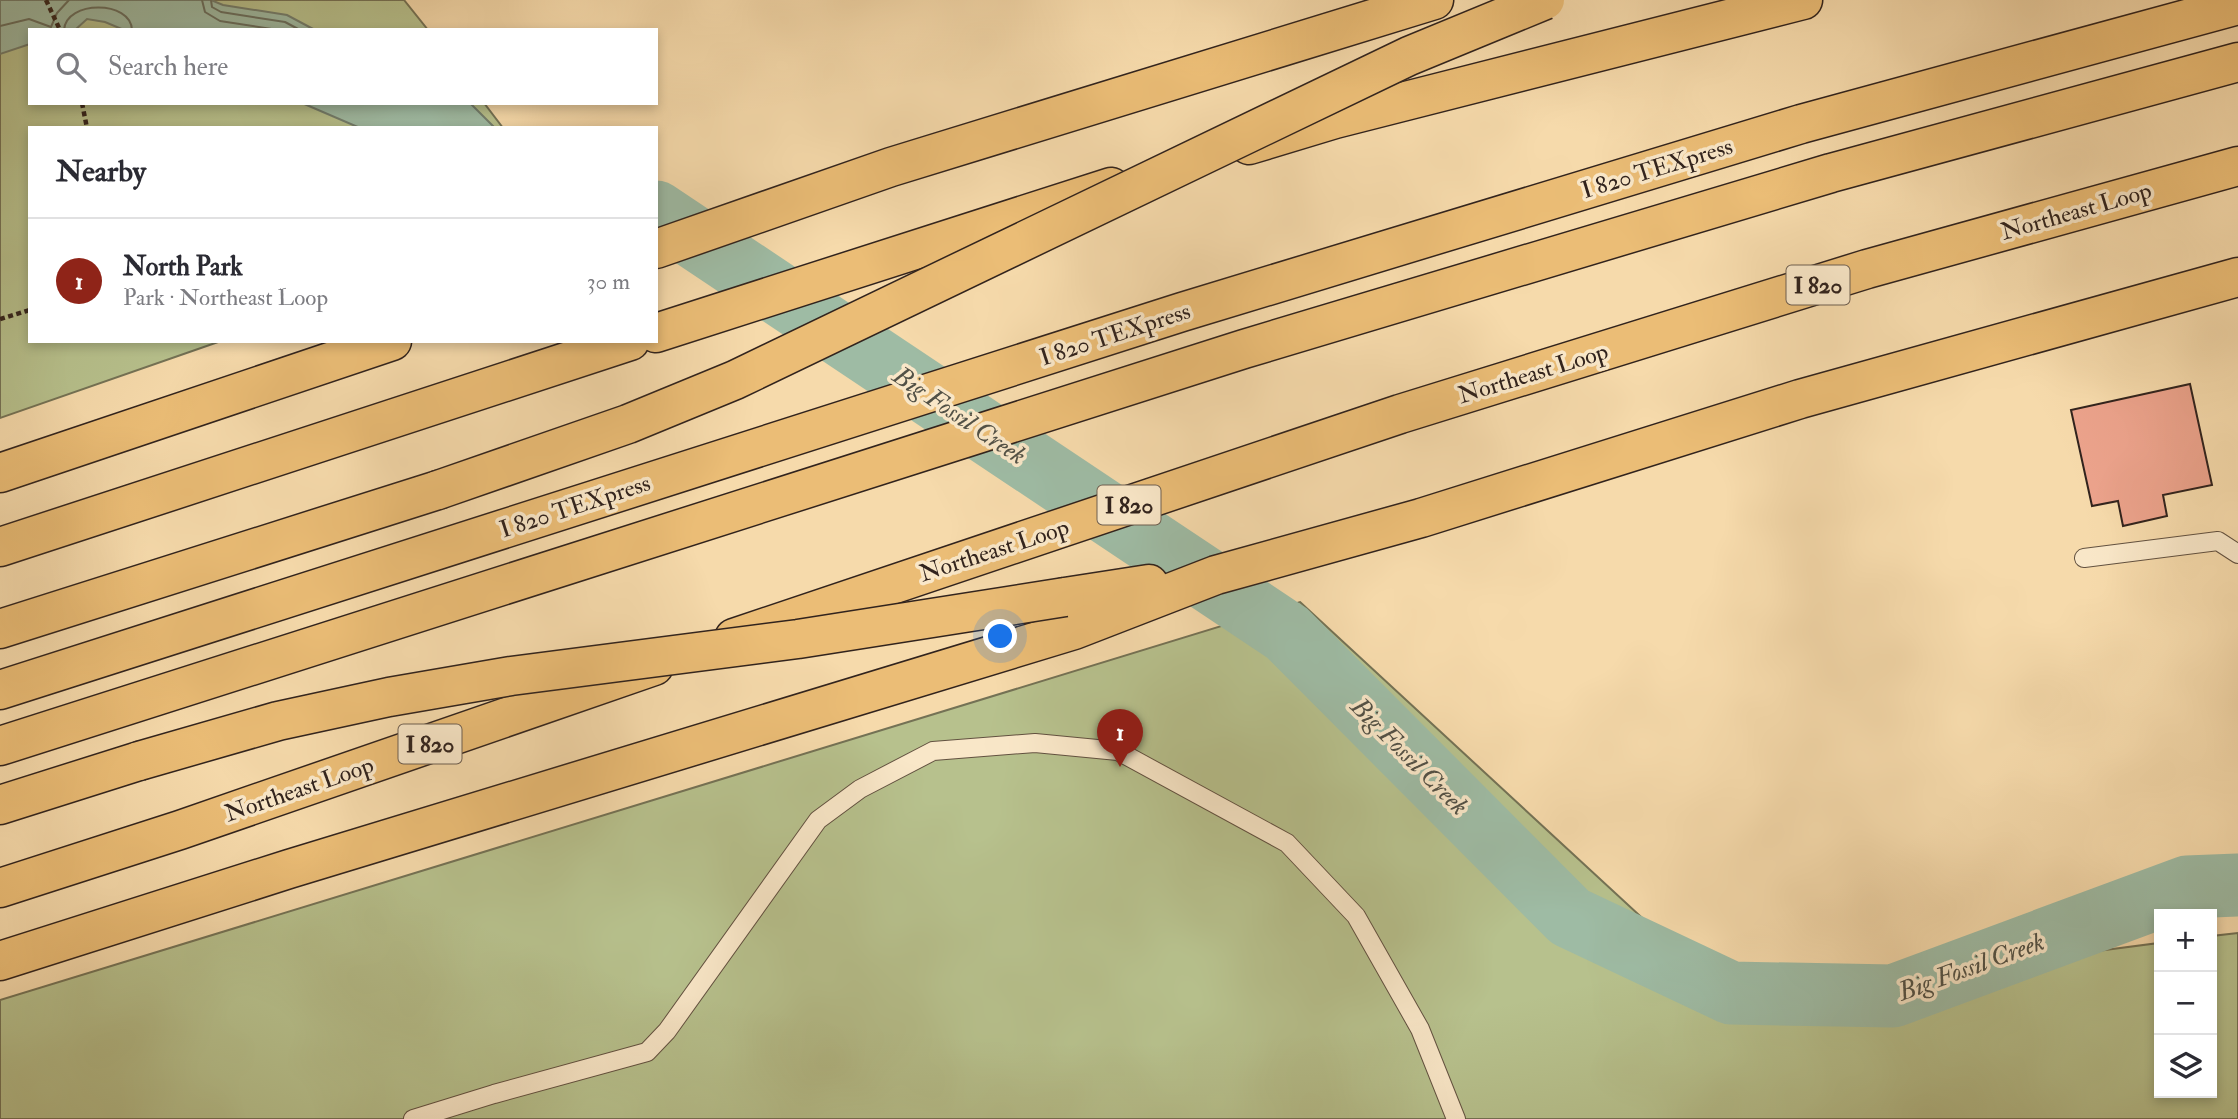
<!DOCTYPE html>
<meta charset="utf-8">
<style>
:root{--surface:#fff;--page:#f7f7f7;--text:#2b2b33;--muted:#7c7c81;--line:#e1e1e2;--accent:#8f2418}
body{margin:0;font-family:"IM FELL Double Pica",serif;background:var(--page);color:var(--text)}
.controls{position:absolute;right:21px;bottom:21px;display:grid;overflow:hidden;border-radius:0px;box-shadow:0 4px 10px #0003}
.controls button{width:63px;height:63px;display:grid;place-items:center;padding:0;border:0;border-bottom:2px solid var(--line);background:var(--surface);color:var(--text);font:35px sans-serif}
.you{position:absolute;left:1001px;top:637px;width:24px;height:24px;margin:-18px;border:5px solid #fff;border-radius:50%;background:#1a73e8;box-shadow:0 0 0 10px #1a73e833}
.badge{display:grid;place-items:center;width:46px;height:46px;border-radius:50%;background:var(--accent);color:#fff;font-size:23px;font-weight:700}
.pin{position:absolute;translate:-50% -58px;filter:drop-shadow(0 2px 4px #0008)}
.pin::after{content:'';position:absolute;top:37px;width:24px;height:21px;background:inherit;clip-path:polygon(0 0,100% 0,50% 100%)}
.list{margin:0;padding:0;list-style:none}
h2{display:flex;justify-content:space-between;align-items:center;height:91px;margin:0;padding:0 28px;font-size:30px}
h2 small{font-size:23px;font-weight:400;color:var(--muted)}
.list li{display:grid;grid-template-columns:46px 1fr auto;gap:21px;align-items:center;box-sizing:border-box;height:126px;padding:0 28px;border-top:2px solid var(--line)}
.list b{display:block;font-size:26px;white-space:nowrap}
.list p{margin:0;font-size:23px;white-space:nowrap;color:var(--muted)}
.list em{font-size:23px;font-style:normal;color:var(--muted)}
.icon{flex:none;width:38px;height:38px;fill:none;stroke:currentColor;stroke-width:2;stroke-linecap:round;stroke-linejoin:round}
.map{position:relative;flex:none;width:2238px;height:1119px;overflow:hidden}
.search{position:absolute;background:var(--surface);box-shadow:0 4px 10px #0003;left:28px;top:28px;width:630px;height:77px;display:flex;align-items:center;gap:18px;box-sizing:border-box;padding:0 24px;border-radius:0px;color:var(--muted);font-size:26px}
.panel{position:absolute;background:var(--surface);box-shadow:0 4px 10px #0003;left:28px;top:126px;width:630px;height:217px;border-radius:0px}
.map>svg:first-child{display:block}
.green{fill:#b7c18d;stroke:#747255;stroke-width:2}
.water{fill:#9ebba4;stroke:#727e6e;stroke-width:2}
.lines{fill:none;stroke-linecap:round;stroke-linejoin:round}
.shore{stroke:#686f60;stroke-width:2}
.river{stroke:#9ebba4;stroke-width:63}
.building{fill:#eca38c;stroke:#31231d;stroke-width:2}
.lane-casing{stroke:#625140;stroke-width:20}
.highway-casing{stroke:#31231d;stroke-width:41}
.path{stroke:#31231d;stroke-width:4.5;stroke-dasharray:5 3.5;stroke-linecap:butt}
.lane{stroke:#f9e7c8;stroke-width:18}
.highway{stroke:#ebbd76;stroke-width:38}
.highway-bridge-casing{stroke:#31231d;stroke-width:41;stroke-linecap:butt}
.highway-bridge{stroke:#ebbd76;stroke-width:38}
.labels{text-anchor:middle;stroke-width:7;stroke-linejoin:round;paint-order:stroke}
.shield{fill:#f9e7c8;stroke:#6d5e50;stroke-width:2}
.shield-label{font-size:23px;font-weight:bold;fill:#31231d}
.street-label{font-size:24px;fill:#31231d;stroke:#f9e7c8}
.water-label{font-size:26px;font-style:italic;fill:#525146;stroke:#f9e7c8}
</style>
<div class="map">
<svg width="2238" height="1119" viewBox="0 0 2238 1119">
<rect width="100%" height="100%" fill="#f6daab"/>
<filter id="stains"><feTurbulence type="fractalNoise" baseFrequency=".00286" numOctaves="4"/><feColorMatrix values="0 0 0 0 .2 0 0 0 0 .09 0 0 0 0 .02 0 0 0 .5 -.17"/></filter>
<radialGradient id="worn" r=".72"><stop offset=".6" stop-color="#630" stop-opacity="0"/><stop offset="1" stop-color="#630" stop-opacity=".3"/></radialGradient>
<g class="green">
<path d="M0 0H404L428 30H30V103H484L503 128H30V341H221L0 418Z"/>
<path d="M1300 602 1730 999 2159 943V1093H2212V936L2238 933V1119H0V1000Z"/>
</g>
<g class="water">
<path d="M0 0H211L223 5 287 15 315 30H124L105 22 87 19 75 30H30V44L0 54Z"/>
<path d="M302 103H470L495 128H360Z"/>
</g>
<g class="lines">
<g class="shore">
<path d="M202 0 205 12 220 21 278 30"/>
<path d="M211 0 212 7 221 12 285 22 300 30"/>
<path d="M0 26 29 19 51 27 57 13 69 0"/>
<path d="M64 30C66 0 131 0 132 30"/>
</g>
<path class="river" d="M656 212 1287 633 1570 917 1731 993 1893 996 2187 887 2238 885"/>
</g>
<path class="building" d="M2190 384 2212 485 2163 495 2167 516 2123 526 2118 501 2092 506 2071 410Z"/>
<g class="lines">
<defs>
<g id="lane">
<path d="M2084 558 2218 541 2238 554"/>
<path d="M413 1119 494 1094 647 1052 667 1031 818 820 860 789 933 751 1035 743 1118 751 1287 843 1356 916 1420 1029 1456 1119"/>
</g>
<g id="highway">
<path d="M1249 145 1335 119 1803 0"/>
<path d="M656 249 891 167 1434 0"/>
<path d="M656 333 1111 187"/>
<path d="M0 473 392 341"/>
<path d="M0 547 630 341"/>
<path d="M1065 597 1149 584"/>
<path d="M0 629 438 490"/>
<path d="M734 638 1400 414 1867 269 2238 166"/>
<path d="M0 690 1182 312 1801 124 2238 5"/>
<path d="M0 746 1244 349 1831 173 2238 62"/>
<path d="M0 805 139 761"/>
<path d="M0 888 180 830 654 666"/>
<path d="M0 961 289 869 1074 630 1216 575 1421 518 1800 399 2238 277"/>
</g>
</defs>
<use href="#lane" class="lane-casing"/>
<use href="#highway" class="highway-casing"/>
<g class="path">
<path d="M46 0 60 30"/>
<path d="M82 103 87 128"/>
<path d="M0 319 30 310"/>
</g>
<use href="#lane" class="lane"/>
<use href="#highway" class="highway"/>
<defs>
<g id="highway-bridge">
<path d="M438 490 628 424 735 380 1409 56 1545 0"/>
<path d="M139 761 278 721 389 697 511 676 798 639 1065 597"/>
</g>
</defs>
<use href="#highway-bridge" class="highway-bridge-casing"/>
<use href="#highway-bridge" class="highway-bridge"/>
</g>
<g class="labels">
<g class="shield">
<rect x="1786.5" y="265.5" width="63" height="39" rx="5"/>
<rect x="1097.5" y="485.5" width="63" height="39" rx="5"/>
<rect x="398.5" y="724.5" width="63" height="39" rx="5"/>
</g>
<g class="shield-label">
<text x="1818" y="293">I 820</text>
<text x="1129" y="513">I 820</text>
<text x="430" y="752">I 820</text>
</g>
<g class="street-label">
<text transform="translate(1657 168) rotate(-17)" y="8">I 820 TEXpress</text>
<text transform="translate(2076 211) rotate(-16)" y="8">Northeast Loop</text>
<text transform="translate(1115 334) rotate(-18)" y="8">I 820 TEXpress</text>
<text transform="translate(1533 373) rotate(-17)" y="8">Northeast Loop</text>
<text transform="translate(575 506) rotate(-18)" y="8">I 820 TEXpress</text>
<text transform="translate(994 550) rotate(-18)" y="8">Northeast Loop</text>
<text transform="translate(299 789) rotate(-19)" y="8">Northeast Loop</text>
</g>
<g class="water-label">
<text transform="translate(960 415) rotate(34)" y="9">Big Fossil Creek</text>
<text transform="translate(1410 756) rotate(45)" y="9">Big Fossil Creek</text>
<text transform="translate(1971 966) rotate(-20)" y="9">Big Fossil Creek</text>
</g>
</g>
<rect width="100%" height="100%" filter="url(#stains)"/>
<rect width="100%" height="100%" fill="url(#worn)"/>
</svg>
<div class="controls">
<button>+</button>
<button>−</button>
<button><svg class="icon" aria-label="layers" viewBox="0 0 24 24"><path d="M12 4l9 5-9 5-9-5zM3 14l9 5 9-5"/></svg></button>
</div>
<div class="you"></div>
<div class="pin badge" style="left:1120px;top:767px">1</div>
<div class="search"><svg class="icon" aria-label="search" viewBox="0 0 24 24"><circle cx="10" cy="10" r="6"/><path d="M15 15l6 6"/></svg>Search here</div>
<section class="panel">
<h2>Nearby<small></small></h2>
<ul class="list">
<li><span class="badge">1</span><div><b>North Park</b><p>Park · Northeast Loop</p></div><em>30 m</em></li>
</ul>
</section>
</div>
